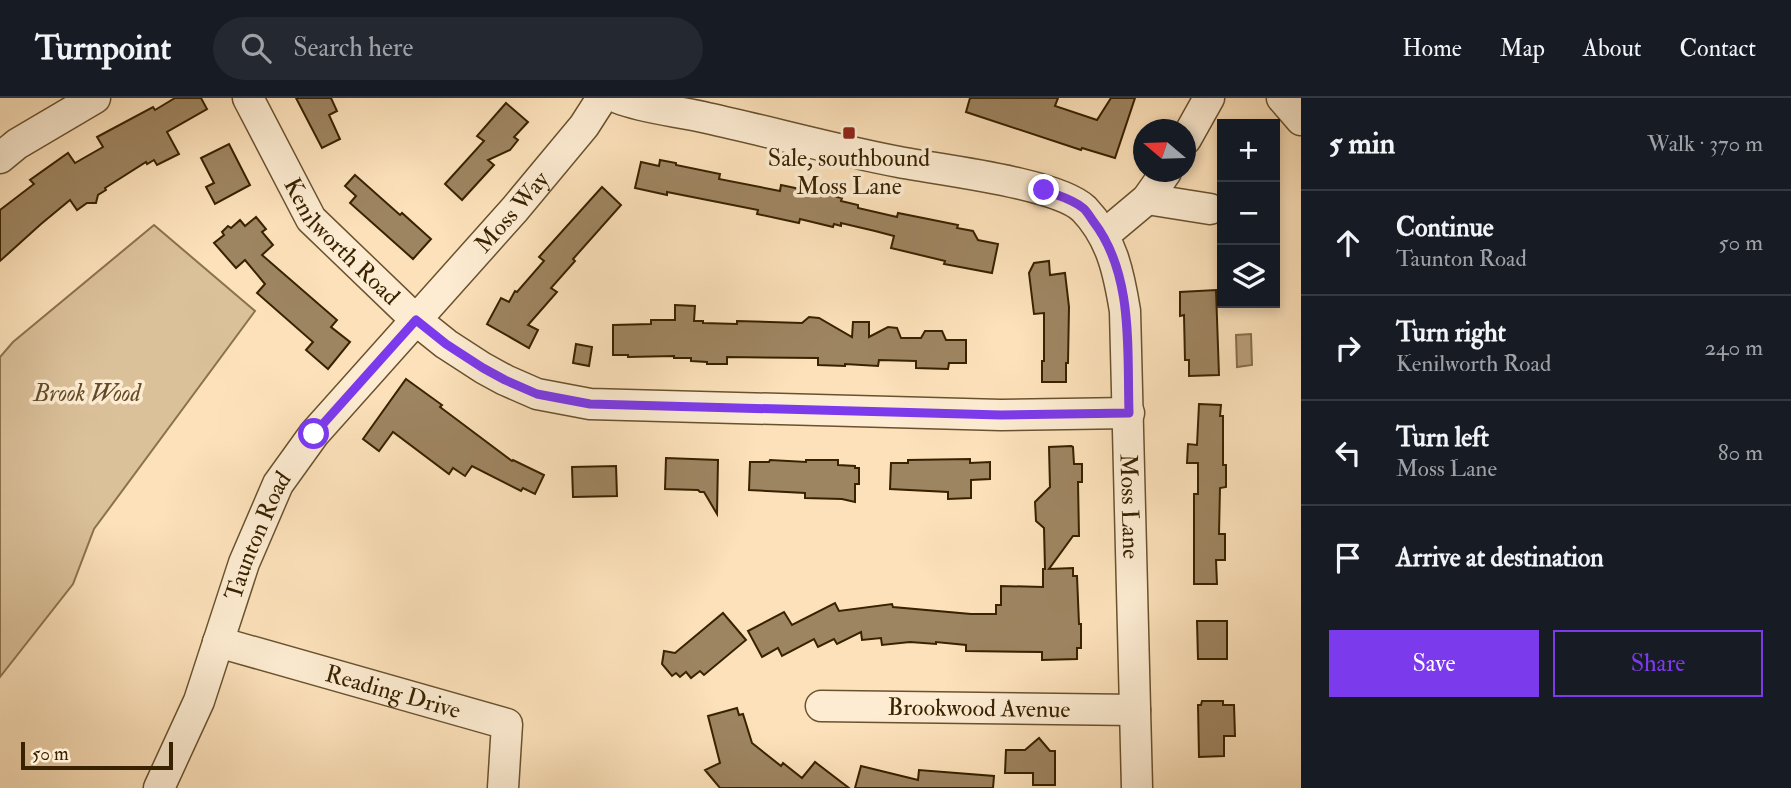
<!DOCTYPE html>
<meta charset="utf-8">
<style>
:root{--surface:#171b24;--page:#242831;--text:#f1f3f6;--muted:#9ea1a6;--line:#363941;--accent:#7c3aed}
body{margin:0;font-family:"IM FELL Double Pica",serif;background:var(--page);color:var(--text)}
.controls{position:absolute;right:21px;top:21px;display:grid;overflow:hidden;border-radius:0px;box-shadow:0 4px 10px #0003}
.controls button{width:63px;height:63px;display:grid;place-items:center;padding:0;border:0;border-bottom:2px solid var(--line);background:var(--surface);color:var(--text);font:35px sans-serif}
.compass{position:absolute;left:1133px;top:21px;width:63px;height:63px;border-radius:50%;background:var(--surface);box-shadow:0 4px 10px #0003;rotate:289deg}
.scale{position:absolute;left:21px;bottom:18px;width:152px;box-sizing:border-box;padding-left:7px;border:4px solid #382200;border-top:0;font-size:19px;line-height:24px;white-space:nowrap;color:#382200;-webkit-text-stroke:5px #fdecd2;paint-order:stroke}
.stop{position:absolute;width:21px;height:21px;margin:-16px;border:5px solid #7c3aed;border-radius:50%;background:#fff}
.stop.end{background:#7c3aed;border-color:#fff;box-shadow:0 2px 7px #0008}
.list{margin:0;padding:0;list-style:none}
h2{display:flex;justify-content:space-between;align-items:center;height:91px;margin:0;padding:0 28px;font-size:30px}
h2 small{font-size:23px;font-weight:400;color:var(--muted)}
.list li{display:grid;grid-template-columns:46px 1fr auto;gap:21px;align-items:center;box-sizing:border-box;height:105px;padding:0 28px;border-top:2px solid var(--line)}
.list b{display:block;font-size:26px;white-space:nowrap}
.list p{margin:0;font-size:23px;white-space:nowrap;color:var(--muted)}
.list em{font-size:23px;font-style:normal;color:var(--muted)}
.actions{display:flex;gap:14px;padding:21px 28px}
.actions a{flex:1;padding:16px 0;border:2px solid var(--accent);border-radius:0px;text-align:center;font-size:24px;color:var(--accent)}
.actions .main{background:var(--accent);color:#fff}
.icon{flex:none;width:38px;height:38px;fill:none;stroke:currentColor;stroke-width:2;stroke-linecap:round;stroke-linejoin:round}
.map{position:relative;flex:none;width:1301px;height:690px;overflow:hidden}
header{display:flex;align-items:center;gap:42px;box-sizing:border-box;height:98px;padding:0 35px;background:var(--surface);border-bottom:2px solid var(--line)}
header strong{font-size:33px}
nav{display:flex;gap:38px;margin-inline-start:auto;font-size:24px}
.search{width:490px;height:63px;background:var(--page);display:flex;align-items:center;gap:18px;box-sizing:border-box;padding:0 24px;border-radius:38px;color:var(--muted);font-size:26px}
main{display:flex}
aside{flex:1;background:var(--surface)}
.map>svg:first-child{display:block}
.green{fill:#dbc19a;stroke:#8a724d;stroke-width:2}
.water{fill:#b9a07b;stroke:#856e4a;stroke-width:2}
.building{fill:#9e8561;stroke:#382200;stroke-width:2}
.lines{fill:none;stroke-linecap:round;stroke-linejoin:round}
.minor-casing{stroke:#69522e;stroke-width:33}
.minor{stroke:#fdecd2;stroke-width:30}
.route{stroke:#7c3aed;stroke-width:9}
.poi-dot{fill:#8f2418;stroke:#fdecd2;stroke-width:2.5}
.labels{text-anchor:middle;stroke-width:7;stroke-linejoin:round;paint-order:stroke}
.poi-label{font-size:24px;fill:#382200;stroke:#fdecd2}
.street-label{font-size:24px;fill:#382200;stroke:#fdecd2}
.park-label{font-size:24px;font-style:italic;fill:#614a26;stroke:#fdecd2}
</style>
<header>
<strong>Turnpoint</strong>
<div class="search"><svg class="icon" aria-label="search" viewBox="0 0 24 24"><circle cx="10" cy="10" r="6"/><path d="M15 15l6 6"/></svg>Search here</div>
<nav><a>Home</a><a>Map</a><a>About</a><a>Contact</a></nav>
</header>
<main>
<div class="map">
<svg width="1301" height="690" viewBox="0 0 1301 690">
<rect width="100%" height="100%" fill="#fce1ba"/>
<filter id="stains"><feTurbulence type="fractalNoise" baseFrequency=".00286" numOctaves="4"/><feColorMatrix values="0 0 0 0 .2 0 0 0 0 .09 0 0 0 0 .02 0 0 0 .5 -.17"/></filter>
<radialGradient id="worn" r=".72"><stop offset=".6" stop-color="#630" stop-opacity="0"/><stop offset="1" stop-color="#630" stop-opacity=".3"/></radialGradient>
<path class="green" d="M154 127 255 213 94 431 73 486 0 579V259L13 244Z"/>
<path class="water" d="M1251 236 1252 267 1237 269 1236 237Z"/>
<g class="building">
<path d="M175 0H201L207 11 167 34 179 56 157 67 154 62 147 66 146 64 105 90 106 92 98 97 96 105H87L77 112 70 102 41 126 0 163V112L34 86 30 82 68 55 75 65 103 49 97 39 153 9 155 12Z"/>
<path d="M296 0H331L337 13 329 17 340 41 322 50Z"/>
<path d="M970 0H1058L1055 8 1097 22 1111 0H1135L1115 60 1082 50 1081 52 966 14Z"/>
<path d="M506 5 528 24 514 39 518 42 510 52 488 62 494 67 462 102 445 86 484 43 477 38Z"/>
<path d="M229 46 250 87 215 106 206 89 214 85 201 60Z"/>
<path d="M660 62 676 65V67L720 76 719 81 780 93 781 87 842 100 841 103 858 107V110L897 119 898 115 958 127 957 130 973 133 978 142 998 146 992 175 944 166 945 163 891 150 894 138 875 133 841 125V128L834 126 833 129 800 121 799 125 757 116 758 112 667 94V97L635 90 641 64 659 68Z"/>
<path d="M355 77 400 117 402 115 431 141 413 161 350 105 356 98 345 88Z"/>
<path d="M602 89 621 107 573 161 575 163 551 190 557 194 528 227 538 232 529 250 487 226 501 200 509 204 515 193 517 194 544 163 539 159Z"/>
<path d="M256 119 266 131 262 134 273 147 262 157 337 222 331 229 350 244 328 271 306 252 313 244 257 195 265 186 245 162 236 170 214 145 224 137 222 134 228 128 231 130 240 122 245 128Z"/>
<path d="M1049 163 1050 177 1065 175 1069 209 1068 265H1066V284H1042V263H1044V215L1034 216 1029 175 1034 165Z"/>
<path d="M1216 192 1219 277 1189 278V262H1185L1184 217 1180 218V194Z"/>
<path d="M675 207 695 208 694 223H703V225L737 226V223L802 225 809 219 819 220 852 239 853 224H869V239L888 229 897 230 901 240H921L925 233H942L946 242H966V265H949L948 271 916 270V263L879 262 878 268 845 266V268L818 267V260L727 259V266H707V264L691 263V260H674V258L628 259V257H613V227L651 226V222H675Z"/>
<path d="M576 246 592 249 589 268 573 265Z"/>
<path d="M406 281 442 307 440 309 512 363 513 362 544 377 535 396 523 390 521 393 472 368 465 378 453 370 449 376 393 334 379 353 363 341Z"/>
<path d="M1199 306 1221 307 1220 318H1223V367H1226V389L1220 390 1219 436H1225V462H1216L1217 486H1194V396H1198V365H1187L1188 346 1197 347Z"/>
<path d="M1071 348 1073 349 1074 366H1082V384H1078L1079 438H1073L1049 471 1073 470V478H1077L1079 526H1081V550H1077V561L1042 562V554L966 553V547L936 544V546L910 544 882 547 881 540 862 542 861 534 837 546 834 541 818 549 814 541 782 558 778 550 762 559 748 533 784 514 792 527 835 505 839 513 892 506 893 509 971 516H996V507H1001V488L1043 489V471H1045L1044 430 1036 423 1035 404 1050 389 1049 349Z"/>
<path d="M666 360 718 362 717 416 704 394H700L698 392 665 391Z"/>
<path d="M970 361V365L990 364V381L971 382V400L948 401V394L890 391 891 365H908V362Z"/>
<path d="M770 362 806 364V362H838V367L855 368V370H859V386H855V404L842 401 805 400V395L749 392 750 364H769Z"/>
<path d="M616 368 617 398 573 399 572 369Z"/>
<path d="M723 515 746 542 704 577 700 573 691 580 686 574 680 579 676 575 672 578 662 566 664 553 675 555Z"/>
<path d="M1197 523H1227V561H1198Z"/>
<path d="M1202 603H1223V607H1234L1235 638H1224V658L1199 659 1198 607H1201Z"/>
<path d="M737 610 739 617 743 616 752 645 781 668 783 665 802 680 815 664 849 690H720L705 672 720 665 708 618Z"/>
<path d="M1039 640 1050 653H1055V687H1033V675H1005L1006 652H1025Z"/>
<path d="M861 668 918 682 919 672 994 678 993 690H855Z"/>
</g>
<g class="lines">
<defs>
<g id="minor">
<path id="s1" d="M248 0 311 121 416 222 446 246 483 270 505 282 537 296 590 306 1001 317 1129 315"/>
<path id="s2" d="M618 0C646 11 678 13 707 20 771 34 835 52 899 64 940 72 1057 85 1084 111 1112 140 1119 176 1125 213L1137 690"/>
<path d="M1282 0 1301 22"/>
<path d="M1186 41 1209 0"/>
<path d="M0 60 17 46 95 0"/>
<path d="M1147 101 1210 111"/>
<path d="M1104 137 1147 101 1166 74"/>
<path id="s3" d="M218 544 507 626 503 690"/>
<path id="s4" d="M821 608 1135 612"/>
<path id="s5" d="M159 690 199 603 244 465 278 386 314 336 515 111 584 28 602 0"/>
</g>
</defs>
<use href="#minor" class="minor-casing"/>
<use href="#minor" class="minor"/>
</g>
<g class="lines">
<path class="route" d="M314 336 416 222 446 246 483 270 505 282 537 296 590 306 1001 317 1129 315C1127 251 1134 176 1093 123 1090 119 1087 113 1083 110 1073 101 1056 97 1044 92"/>
</g>
<rect class="poi-dot" x="842" y="28" width="14" height="14" rx="3.5"/>
<g class="labels">
<g class="poi-label">
<text x="849" y="68">Sale, southbound<tspan x="849" dy="28">Moss Lane</tspan></text>
</g>
<g class="street-label">
<text dy="8" stroke="none"><textPath href="#s5" startOffset="686">Moss Way</textPath></text>
<text dy="8" stroke="none"><textPath href="#s1" startOffset="173">Kenilworth Road</textPath></text>
<text dy="8" stroke="none"><textPath href="#s2" startOffset="788">Moss Lane</textPath></text>
<text dy="8" stroke="none"><textPath href="#s5" startOffset="271">Taunton Road</textPath></text>
<text dy="8" stroke="none"><textPath href="#s3" startOffset="182">Reading Drive</textPath></text>
<text dy="8" stroke="none"><textPath href="#s4" startOffset="158">Brookwood Avenue</textPath></text>
</g>
<g class="park-label">
<text x="87" y="303">Brook Wood</text>
</g>
</g>
<rect width="100%" height="100%" filter="url(#stains)"/>
<rect width="100%" height="100%" fill="url(#worn)"/>
</svg>
<div class="controls">
<button>+</button>
<button>−</button>
<button><svg class="icon" aria-label="layers" viewBox="0 0 24 24"><path d="M12 4l9 5-9 5-9-5zM3 14l9 5 9-5"/></svg></button>
</div>
<svg class="compass" viewBox="-18 -18 36 36"><path d="M0-13l5 13h-10z" fill="#e53935"/><path d="M0 13l5-13h-10z" fill="#9ea1a6"/></svg>
<div class="scale">50 m</div>
<div class="stop" style="left:314px;top:336px"></div>
<div class="stop end" style="left:1044px;top:92px"></div>
</div>
<aside>
<h2>5 min<small>Walk · 370 m</small></h2>
<ul class="list">
<li><svg class="icon" aria-label="ahead" viewBox="0 0 24 24"><path d="M12 20V5M6 11l6-6 6 6"/></svg><div><b>Continue</b><p>Taunton Road</p></div><em>50 m</em></li>
<li><svg class="icon" aria-label="right" viewBox="0 0 24 24"><path d="M7 20v-9h11M14 6l5 5-5 5"/></svg><div><b>Turn right</b><p>Kenilworth Road</p></div><em>240 m</em></li>
<li><svg class="icon" aria-label="left" viewBox="0 0 24 24"><path d="M17 20v-9H6M10 6l-5 5 5 5"/></svg><div><b>Turn left</b><p>Moss Lane</p></div><em>80 m</em></li>
<li><svg class="icon" aria-label="arrive" viewBox="0 0 24 24"><path d="M6 21V4h12l-3 4 3 4H6"/></svg><div><b>Arrive at destination</b></div></li>
</ul>
<div class="actions"><a class="main">Save</a><a>Share</a></div>
</aside>
</main>
